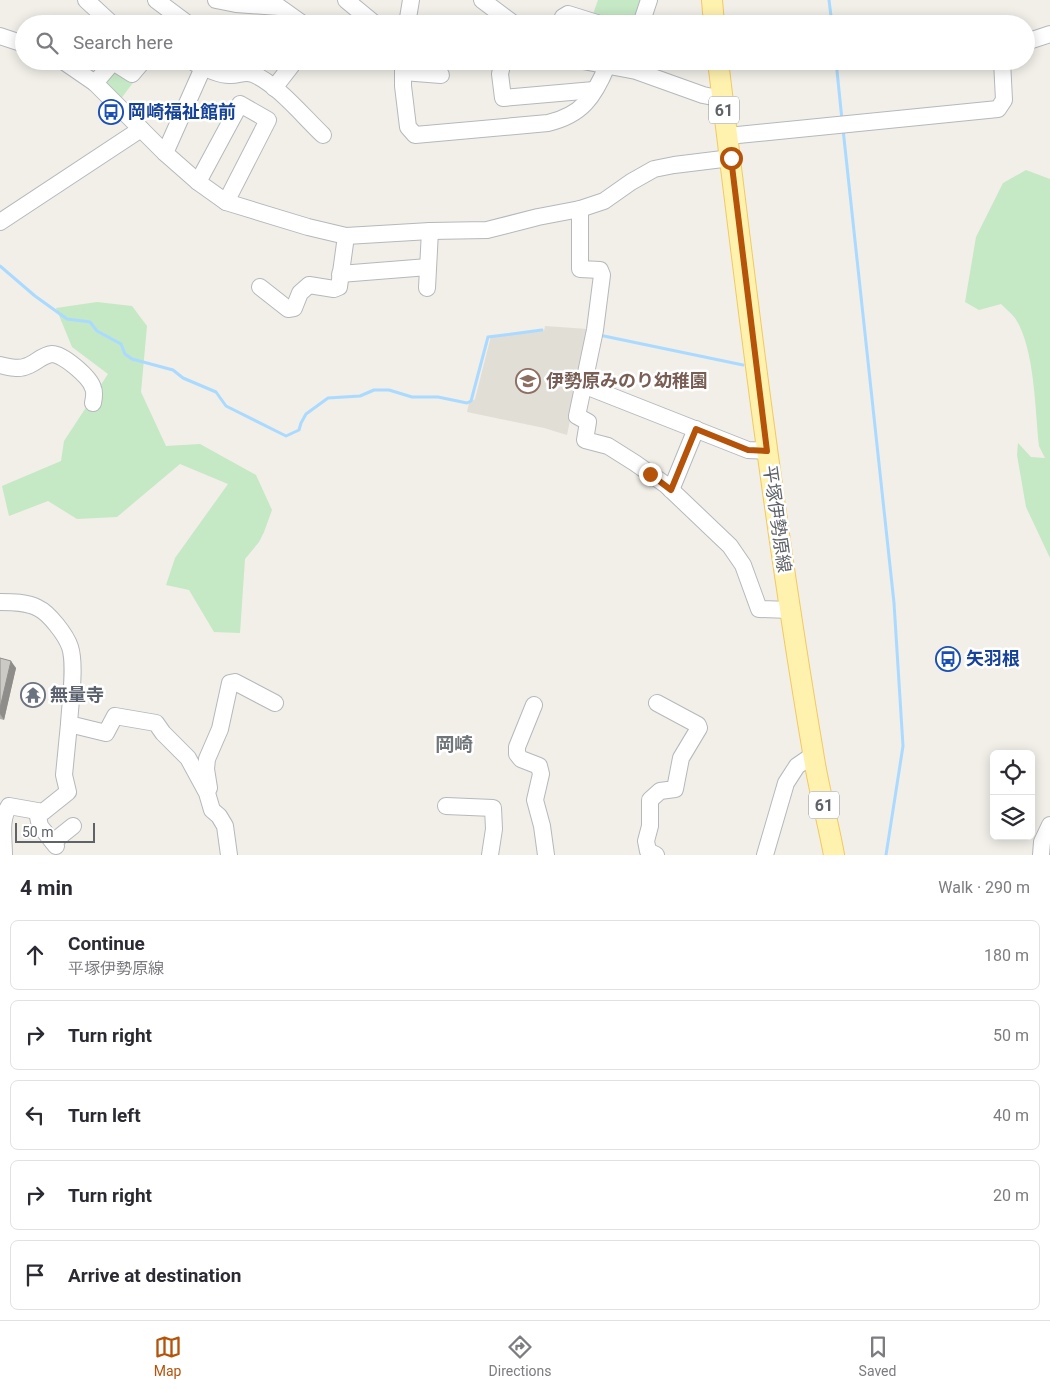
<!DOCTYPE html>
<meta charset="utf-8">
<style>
:root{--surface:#fff;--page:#f2f2f3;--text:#2b2b33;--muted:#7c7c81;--line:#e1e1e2;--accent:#b45309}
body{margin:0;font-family:Roboto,"Noto Sans JP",sans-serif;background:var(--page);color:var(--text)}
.controls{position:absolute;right:15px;bottom:15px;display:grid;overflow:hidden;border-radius:8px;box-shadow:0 2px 12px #0003}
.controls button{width:45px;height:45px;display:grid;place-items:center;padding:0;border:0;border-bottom:1px solid var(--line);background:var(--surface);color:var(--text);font:25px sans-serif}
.scale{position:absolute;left:15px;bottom:12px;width:80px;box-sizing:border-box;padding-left:5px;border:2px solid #5f6368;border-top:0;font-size:14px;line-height:18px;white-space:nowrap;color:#5f6368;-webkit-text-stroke:4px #fff;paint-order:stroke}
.stop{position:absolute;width:15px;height:15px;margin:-11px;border:4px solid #b45309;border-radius:50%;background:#fff}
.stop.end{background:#b45309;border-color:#fff;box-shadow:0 1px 5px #0008}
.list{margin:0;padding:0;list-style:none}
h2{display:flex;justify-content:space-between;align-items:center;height:65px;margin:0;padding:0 20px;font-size:21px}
h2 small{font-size:16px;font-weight:400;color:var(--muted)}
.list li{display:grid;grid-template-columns:32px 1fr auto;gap:15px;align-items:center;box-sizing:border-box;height:70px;margin:0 10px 10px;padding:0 10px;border:1px solid var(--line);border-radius:8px}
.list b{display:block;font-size:19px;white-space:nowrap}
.list p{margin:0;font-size:16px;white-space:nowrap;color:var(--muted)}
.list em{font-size:16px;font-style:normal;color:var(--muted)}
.icon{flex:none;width:28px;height:28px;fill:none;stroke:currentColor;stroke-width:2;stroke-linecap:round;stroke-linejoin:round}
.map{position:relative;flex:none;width:1050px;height:855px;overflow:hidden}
.search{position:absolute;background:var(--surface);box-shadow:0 2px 12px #0003;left:15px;right:15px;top:15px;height:55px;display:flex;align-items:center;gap:12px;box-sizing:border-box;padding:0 18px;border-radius:28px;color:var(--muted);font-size:19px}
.sheet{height:465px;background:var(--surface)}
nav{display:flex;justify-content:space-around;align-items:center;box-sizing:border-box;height:70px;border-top:1px solid var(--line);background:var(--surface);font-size:14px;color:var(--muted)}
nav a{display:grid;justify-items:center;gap:2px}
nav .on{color:var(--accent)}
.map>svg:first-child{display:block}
.education{fill:#e1ded6}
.green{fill:#c5e8c5}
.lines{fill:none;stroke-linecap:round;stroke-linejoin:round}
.stream{stroke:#aadaff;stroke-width:3}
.minor-casing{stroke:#b5b8bc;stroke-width:18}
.major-casing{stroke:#f2c960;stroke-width:22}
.minor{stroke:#fff;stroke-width:16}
.major{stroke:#fff2af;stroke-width:20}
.wall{fill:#afaea9}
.shaded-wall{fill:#8f8d8a}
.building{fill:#cccac5;stroke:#8f8d8a}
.route{stroke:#b45309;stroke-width:6}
.labels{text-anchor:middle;stroke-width:5;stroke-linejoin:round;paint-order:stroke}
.shield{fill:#fff;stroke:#8f9295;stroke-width:1}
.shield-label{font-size:16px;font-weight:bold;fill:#5f6368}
.transit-label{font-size:18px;font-weight:bold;fill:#164399;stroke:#fff;text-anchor:start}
.education-label{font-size:18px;font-weight:bold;fill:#785e54;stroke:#fff;text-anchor:start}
.street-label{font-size:18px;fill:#5f6368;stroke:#fff}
.worship-label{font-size:18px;font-weight:bold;fill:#5b616d;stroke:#fff;text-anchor:start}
.neighbourhood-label{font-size:19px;font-weight:bold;fill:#70757a;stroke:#fff}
</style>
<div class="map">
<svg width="1050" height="855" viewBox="0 0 1050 855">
<rect width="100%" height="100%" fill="#f1efe8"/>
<path class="education" d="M545 326 588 329 575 386 577 387 567 435 544 428 467 412 469 403 475 399 491 336 544 331Z"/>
<g class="green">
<path d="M598 0H645L638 24H612L592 17Z"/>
<path d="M113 66 135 80 120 100 100 82Z"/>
<path d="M1026 170 1050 179V558L1026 507 1017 455 1018 443 1031 457 1045 458 1039 446C1035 410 1035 348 1015 318 1011 313 1005 308 1001 304L979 310 965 302 976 237 1003 183Z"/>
<path d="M97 302 132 306 147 326 141 392 166 446 200 444 256 475 272 510 264 532 259 542 245 559 240 633 214 632 189 590 166 585 175 558 228 484 180 464 117 517 77 519 48 501 9 516 2 486 61 461 64 441 108 374 72 347 56 308Z"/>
</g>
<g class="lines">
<g class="stream">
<path d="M829 0 832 24"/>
<path d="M836 61 842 120"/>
<path d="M843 129 894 603 903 746 886 855"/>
<path d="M0 266 35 296 67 319 90 322 97 331 121 344 125 354 132 359 173 370 183 378 216 392 226 406 286 436 299 430 301 423 306 414 328 398 360 396 374 390H389L412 397H438L467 403 471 401 488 337 542 330"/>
<path d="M599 335 743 365"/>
</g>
<defs>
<g id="minor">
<path d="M86 0 112 24"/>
<path d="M156 0 188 24"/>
<path d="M216 0 236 4 279 7 303 24"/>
<path d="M346 0 375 24"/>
<path d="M482 0 514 24"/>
<path d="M407 24 411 0"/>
<path d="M560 24 563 17 568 14 600 24"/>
<path d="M641 24 649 0"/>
<path d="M0 36 24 44"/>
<path d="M1026 42 1050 34"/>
<path d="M63 61 95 83 165 153 198 182 226 202 308 227 346 236 430 231 487 230 538 217 580 209 604 201 631 182 654 169 674 165 731 158"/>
<path d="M191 61C200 66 220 76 231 75 239 75 245 71 253 74 277 84 304 117 323 135"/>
<path d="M403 61V86L408 127 415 135 548 123C582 115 594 97 607 66"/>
<path d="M503 61 500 74 503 98 594 90"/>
<path d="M583 61 636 71 703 95 723 99"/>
<path d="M403 72 441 75"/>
<path d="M95 83 113 62 132 74 143 61"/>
<path d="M274 88 295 61"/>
<path d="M728 136 998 109 1004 100 1002 61"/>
<path d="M165 153 206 61"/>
<path d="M198 182 240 104 268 120 226 202"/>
<path d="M580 209V269L600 270 602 275 595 330 577 416 588 422 585 440 608 446 635 463 666 485 730 546 743 565 759 609 790 610"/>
<path d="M0 222 141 129"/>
<path d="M340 274 428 267"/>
<path d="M260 287 288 309 294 308 300 293 309 285 334 289 339 287 346 236"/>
<path d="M427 288 430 231"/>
<path d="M0 365C8 367 19 370 27 366 36 363 42 355 52 354 63 354 90 377 93 388 95 392 94 398 93 403"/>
<path d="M583 385 748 450 767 451"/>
<path d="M671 490 696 429"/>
<path d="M0 602C12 602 27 602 38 608 49 613 66 635 70 647 76 665 70 704 69 724L106 733 115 716 156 723 163 733 188 758 207 793 212 810 219 816 225 826 229 855"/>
<path d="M534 705 517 747V754L521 759 539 766 541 774 535 800 542 826 546 855"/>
<path d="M209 788 206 769 207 759 220 729 230 683 235 682 275 703"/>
<path d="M446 806 493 808 494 829 490 855"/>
<path d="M37 812 40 826 56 846"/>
<path d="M53 842 73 826"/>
<path d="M4 855C4 838 0 820 9 806L43 812 68 792 64 775 69 724"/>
<path d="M656 855 648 851 646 841 650 826V800L660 791 675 789 681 758 699 728 698 725 657 703"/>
<path d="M765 855 786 783 797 766 813 755"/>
<path d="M1041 855 1042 842 1050 825"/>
</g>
<g id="major">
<path d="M712 0 714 24"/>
<path d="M718 61C746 292 774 523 813 752 818 787 828 821 834 855"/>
</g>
</defs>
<use href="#minor" class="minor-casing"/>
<use href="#major" class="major-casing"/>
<use href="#minor" class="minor"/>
<use href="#major" class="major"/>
</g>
<path class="wall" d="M0 658 16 668 4 720 0 719Z"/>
<path class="shaded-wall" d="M11 661 16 668 4 720 0 714V708Z"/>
<path class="building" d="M0 658 11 661 0 708Z"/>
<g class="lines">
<path class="route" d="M650 474 671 490 696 429 748 450 767 451 731 158"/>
</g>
<defs>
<symbol id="bus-ring" viewBox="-11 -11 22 22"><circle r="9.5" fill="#fff" stroke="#1a4fb4" stroke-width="1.5"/><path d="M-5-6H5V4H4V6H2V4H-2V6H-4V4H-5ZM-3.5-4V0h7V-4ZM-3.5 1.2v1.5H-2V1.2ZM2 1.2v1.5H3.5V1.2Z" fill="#1a4fb4"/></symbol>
<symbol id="school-ring" viewBox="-11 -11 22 22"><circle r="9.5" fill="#fff" stroke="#8d6e63" stroke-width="1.5"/><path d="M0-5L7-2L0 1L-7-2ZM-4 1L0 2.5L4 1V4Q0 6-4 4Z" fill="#8d6e63"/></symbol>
<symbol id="temple-ring" viewBox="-11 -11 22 22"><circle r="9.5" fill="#fff" stroke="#6b7280" stroke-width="1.5"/><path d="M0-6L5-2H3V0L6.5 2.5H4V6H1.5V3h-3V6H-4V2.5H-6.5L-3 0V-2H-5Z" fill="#6b7280"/></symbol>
</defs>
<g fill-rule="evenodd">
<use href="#bus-ring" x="97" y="98" width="28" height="28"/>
<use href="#school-ring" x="514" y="367" width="28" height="28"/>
<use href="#bus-ring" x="934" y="645" width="28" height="28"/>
<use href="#temple-ring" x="19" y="681" width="28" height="28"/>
</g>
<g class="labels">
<g class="shield">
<rect x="709" y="96.5" width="30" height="27" rx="4"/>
<rect x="809" y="791.5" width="30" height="27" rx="4"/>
</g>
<g class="shield-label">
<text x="724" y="116">61</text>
<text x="824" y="811">61</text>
</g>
<g class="transit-label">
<text x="128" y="118">岡崎福祉館前</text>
<text x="966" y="665">矢羽根</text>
</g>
<g class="education-label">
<text x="546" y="387">伊勢原みのり幼稚園</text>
</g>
<g class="street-label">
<text transform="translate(777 519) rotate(82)" y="6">平塚伊勢原線</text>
</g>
<g class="worship-label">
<text x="50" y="701">無量寺</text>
</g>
<g class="neighbourhood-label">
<text x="454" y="751">岡崎</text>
</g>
</g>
</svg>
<div class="controls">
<button><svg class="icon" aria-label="locate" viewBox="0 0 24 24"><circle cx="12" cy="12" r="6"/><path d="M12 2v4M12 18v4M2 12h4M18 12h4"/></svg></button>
<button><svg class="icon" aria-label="layers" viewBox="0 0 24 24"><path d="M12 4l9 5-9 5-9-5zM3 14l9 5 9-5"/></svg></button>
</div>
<div class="scale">50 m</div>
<div class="stop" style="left:731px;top:158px"></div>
<div class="stop end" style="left:650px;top:474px"></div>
<div class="search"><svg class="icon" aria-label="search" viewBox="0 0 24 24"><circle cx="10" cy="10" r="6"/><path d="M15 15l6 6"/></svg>Search here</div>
</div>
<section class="sheet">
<h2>4 min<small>Walk · 290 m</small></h2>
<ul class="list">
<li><svg class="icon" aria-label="ahead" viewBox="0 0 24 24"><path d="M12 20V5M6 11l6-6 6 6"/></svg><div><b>Continue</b><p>平塚伊勢原線</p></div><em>180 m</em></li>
<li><svg class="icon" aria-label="right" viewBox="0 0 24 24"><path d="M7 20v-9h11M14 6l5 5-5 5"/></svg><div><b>Turn right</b></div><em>50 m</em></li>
<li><svg class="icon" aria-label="left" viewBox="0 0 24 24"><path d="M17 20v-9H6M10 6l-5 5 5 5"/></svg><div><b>Turn left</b></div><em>40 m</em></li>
<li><svg class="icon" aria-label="right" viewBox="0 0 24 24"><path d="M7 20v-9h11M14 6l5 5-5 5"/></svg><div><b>Turn right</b></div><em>20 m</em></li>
<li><svg class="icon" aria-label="arrive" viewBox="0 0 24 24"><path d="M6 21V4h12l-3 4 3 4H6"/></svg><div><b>Arrive at destination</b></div></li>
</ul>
</section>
<nav>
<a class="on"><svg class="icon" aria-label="map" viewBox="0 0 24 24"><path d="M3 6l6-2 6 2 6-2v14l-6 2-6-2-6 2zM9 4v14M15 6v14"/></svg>Map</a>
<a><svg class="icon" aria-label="directions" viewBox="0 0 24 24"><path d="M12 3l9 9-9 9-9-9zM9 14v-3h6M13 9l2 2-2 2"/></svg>Directions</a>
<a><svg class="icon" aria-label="saved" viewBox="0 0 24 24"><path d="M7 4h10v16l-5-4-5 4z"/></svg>Saved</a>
</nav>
